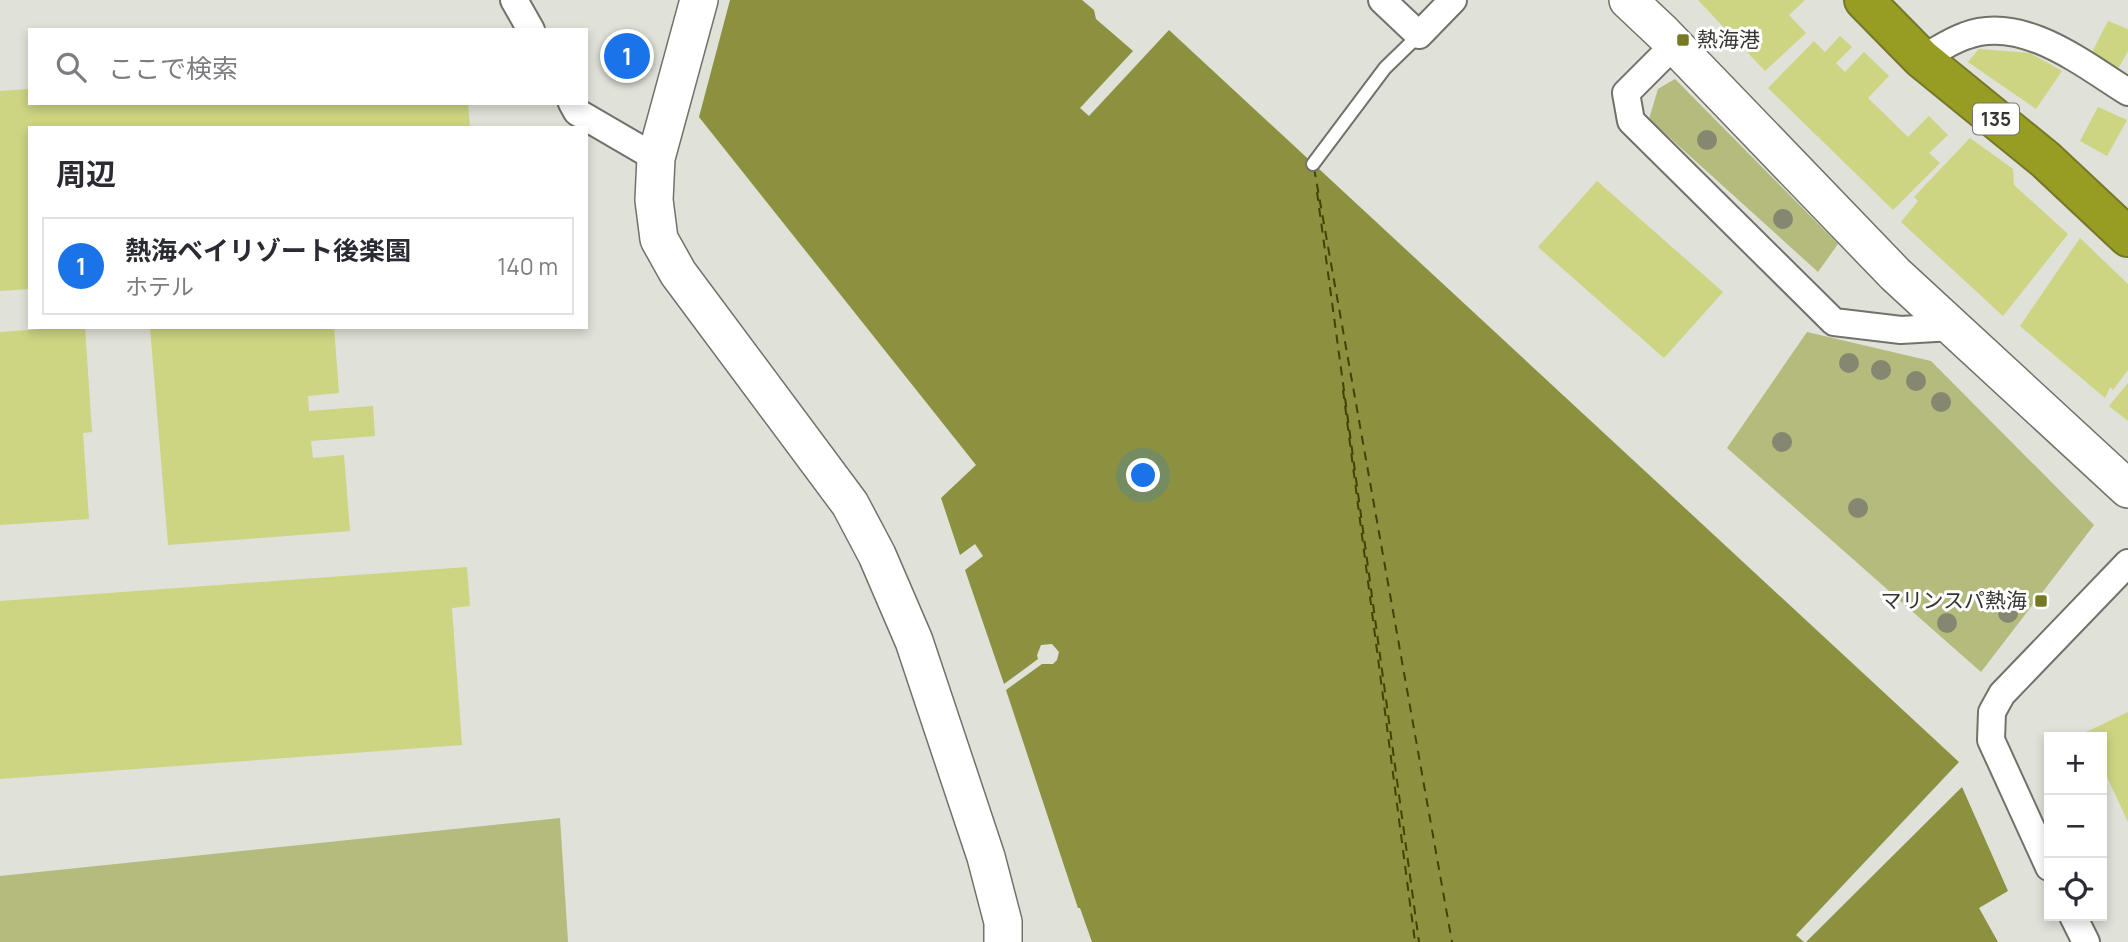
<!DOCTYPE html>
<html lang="ja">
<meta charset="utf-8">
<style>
:root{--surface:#fff;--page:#f7f7f7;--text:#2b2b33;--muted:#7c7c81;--line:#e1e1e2;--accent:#1a73e8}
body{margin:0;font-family:Manrope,"Noto Sans JP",sans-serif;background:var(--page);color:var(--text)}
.controls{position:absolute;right:21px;bottom:21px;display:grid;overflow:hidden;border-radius:0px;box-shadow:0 4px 10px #0003}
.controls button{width:63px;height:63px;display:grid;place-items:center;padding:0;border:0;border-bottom:2px solid var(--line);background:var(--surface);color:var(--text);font:35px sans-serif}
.you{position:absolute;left:1144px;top:476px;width:24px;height:24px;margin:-18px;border:5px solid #fff;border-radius:50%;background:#1a73e8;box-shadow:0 0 0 10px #1a73e833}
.badge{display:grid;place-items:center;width:46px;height:46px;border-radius:50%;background:var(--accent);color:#fff;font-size:23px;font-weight:700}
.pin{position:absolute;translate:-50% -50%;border:4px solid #fff;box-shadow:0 2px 7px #0006}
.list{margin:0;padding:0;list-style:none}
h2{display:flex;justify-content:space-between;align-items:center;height:91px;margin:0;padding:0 28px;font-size:30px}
h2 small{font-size:23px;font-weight:400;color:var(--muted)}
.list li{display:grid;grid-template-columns:46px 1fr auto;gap:21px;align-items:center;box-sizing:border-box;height:98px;margin:0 14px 14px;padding:0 14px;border:2px solid var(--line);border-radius:0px}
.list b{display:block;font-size:26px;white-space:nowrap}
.list p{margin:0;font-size:23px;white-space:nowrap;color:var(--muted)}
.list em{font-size:23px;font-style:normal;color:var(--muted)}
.icon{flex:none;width:38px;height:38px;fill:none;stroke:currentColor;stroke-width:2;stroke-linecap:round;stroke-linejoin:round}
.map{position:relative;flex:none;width:2128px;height:942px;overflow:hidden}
.search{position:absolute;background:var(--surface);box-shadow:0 4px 10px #0003;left:28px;top:28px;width:560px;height:77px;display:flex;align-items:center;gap:18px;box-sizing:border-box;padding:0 24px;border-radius:0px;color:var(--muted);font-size:26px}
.panel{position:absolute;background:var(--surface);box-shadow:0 4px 10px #0003;left:28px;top:126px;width:560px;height:203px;border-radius:0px}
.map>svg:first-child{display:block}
.green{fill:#b5ba7d}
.water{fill:#8c9140}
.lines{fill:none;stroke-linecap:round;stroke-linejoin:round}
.ferry{stroke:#414302;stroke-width:2;stroke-dasharray:9 7;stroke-linecap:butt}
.building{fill:#cdd482}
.lane-casing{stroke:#71726a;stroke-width:16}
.street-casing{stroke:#71726a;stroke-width:30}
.secondary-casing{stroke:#71726a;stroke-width:40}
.highway-casing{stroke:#757828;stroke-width:42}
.lane{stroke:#fff;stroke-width:12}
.street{stroke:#fff;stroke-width:26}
.secondary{stroke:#fff;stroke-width:37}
.highway{stroke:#979c23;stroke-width:38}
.tree{fill:#858770}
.poi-dot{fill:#767a23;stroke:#fff;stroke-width:2.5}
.labels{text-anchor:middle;stroke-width:6;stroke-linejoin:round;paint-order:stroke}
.shield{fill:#fff;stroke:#727270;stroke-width:2}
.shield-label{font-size:19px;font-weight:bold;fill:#353632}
.poi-label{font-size:21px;fill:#353632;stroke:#fff;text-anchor:start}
</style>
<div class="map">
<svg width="2128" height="942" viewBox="0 0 2128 942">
<rect width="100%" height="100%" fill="#e0e1d8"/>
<g class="green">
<path d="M1675 79 1838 244 1818 272 1649 119 1658 89Z"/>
<path d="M1807 332 1931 361 2094 525 1981 672 1727 448Z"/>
<path d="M560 818 568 942H0V876Z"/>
</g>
<g class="water">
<path d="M730 0H1082L1094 10 1096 19 1133 51 1080 108 1089 116 1169 30 1959 762 1796 935 1804 942H1092L1080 908H1078L1006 690 1042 664H1053L1057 660 1059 652 1052 644 1041 645 1037 655 1038 659 1004 684 965 570 983 556 975 544 960 555 941 498 976 465 699 117Z"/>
<path d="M1962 787 2008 891 1979 908 1998 942H1806Z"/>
</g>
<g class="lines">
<g class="ferry">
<path d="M1314 168 1452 942"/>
<path d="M1317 192 1419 942"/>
<path d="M1343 390 1415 942"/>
</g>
</g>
<g class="building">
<path d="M1698 0H1805L1789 15 1806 33 1765 71Z"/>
<path d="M2108 21 2128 29V51L2118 69 2091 54Z"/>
<path d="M1840 36 1852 47 1836 63 1845 72 1864 52 1889 76 1868 98 1908 137 1929 116 1948 135 1929 153 1940 163 1893 210 1768 88 1814 41 1825 52Z"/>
<path d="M1979 49 2030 53 2062 71 2036 109 1968 62Z"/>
<path d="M30 89V103H468L470 128H30V289L0 291V91Z"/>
<path d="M2098 107 2127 120 2107 156 2080 141Z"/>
<path d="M1970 138 2013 169 2014 185 2068 234 2003 316 1901 222 1918 201 1914 197Z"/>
<path d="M1597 181 1723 292 1664 358 1538 247Z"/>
<path d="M2080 238 2128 284V370L2113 390 2110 387 2105 398 2020 326Z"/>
<path d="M69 327H85L92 432 83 433 89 519 0 525V332Z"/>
<path d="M334 327 339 393 308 396 309 411 373 406 375 436 311 441 313 458 344 455 350 531 168 545 150 328Z"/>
<path d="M2128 383V421L2109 406Z"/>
<path d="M467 567 470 606 452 608 462 745 0 779V601Z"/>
<path d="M2128 712V822L2102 766V737H2088L2086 732Z"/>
</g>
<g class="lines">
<defs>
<path id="lane" d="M1313 164 1385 68 1419 35"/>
<g id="street">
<path d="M514 0 531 30"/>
<path d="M1382 0 1419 35 1453 0"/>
<path d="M1674 45 1626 93 1631 121 1834 322 1901 330 1953 327"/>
<path d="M1922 59C1936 51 1950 41 1965 36 2022 14 2083 64 2128 92"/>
<path d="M572 103 577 112 656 158"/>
<path d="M2049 867 1991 740 1992 712 2002 694 2128 563"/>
<path d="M2073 916 2086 942"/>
</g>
<g id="secondary">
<path d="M699 0 656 158 654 200 659 239 678 273 850 504 877 555 914 641 986 857 1003 922V942"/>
<path d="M1628 0 1663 33 1895 274 2128 489"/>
</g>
<path id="highway" d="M1864 0 1922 59 2046 160 2128 237"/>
</defs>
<use href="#lane" class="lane-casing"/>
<use href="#street" class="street-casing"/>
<use href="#secondary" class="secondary-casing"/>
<use href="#highway" class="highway-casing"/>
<use href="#lane" class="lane"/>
<use href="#street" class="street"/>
<use href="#secondary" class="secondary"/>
<use href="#highway" class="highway"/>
</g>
<g class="tree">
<circle cx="1707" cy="140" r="10"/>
<circle cx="1783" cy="219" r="10"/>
<circle cx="1849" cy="363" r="10"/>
<circle cx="1881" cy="370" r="10"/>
<circle cx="1916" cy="381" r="10"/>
<circle cx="1941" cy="402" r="10"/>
<circle cx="1782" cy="442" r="10"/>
<circle cx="1858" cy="508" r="10"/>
<circle cx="2008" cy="613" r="10"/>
<circle cx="1947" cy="623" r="10"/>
</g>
<g class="poi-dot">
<rect x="1676" y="33" width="14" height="14" rx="3.5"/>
<rect x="2034" y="594" width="14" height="14" rx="3.5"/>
</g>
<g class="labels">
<rect class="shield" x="1973" y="103.5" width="46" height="31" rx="5"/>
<g class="shield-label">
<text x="1996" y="126">135</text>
</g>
<g class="poi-label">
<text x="1697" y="47">熱海港</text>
<text x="2027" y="608" text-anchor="end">マリンスパ熱海</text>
</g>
</g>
</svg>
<div class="controls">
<button>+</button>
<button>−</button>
<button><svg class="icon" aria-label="locate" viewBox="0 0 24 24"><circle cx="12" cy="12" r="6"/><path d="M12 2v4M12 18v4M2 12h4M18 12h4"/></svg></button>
</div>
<div class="you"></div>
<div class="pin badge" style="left:627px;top:56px">1</div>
<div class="search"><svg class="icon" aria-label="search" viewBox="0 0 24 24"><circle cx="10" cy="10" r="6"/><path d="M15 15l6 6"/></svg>ここで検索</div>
<section class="panel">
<h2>周辺<small></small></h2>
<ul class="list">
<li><span class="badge">1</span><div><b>熱海ベイリゾート後楽園</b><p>ホテル</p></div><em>140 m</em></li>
</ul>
</section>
</div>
